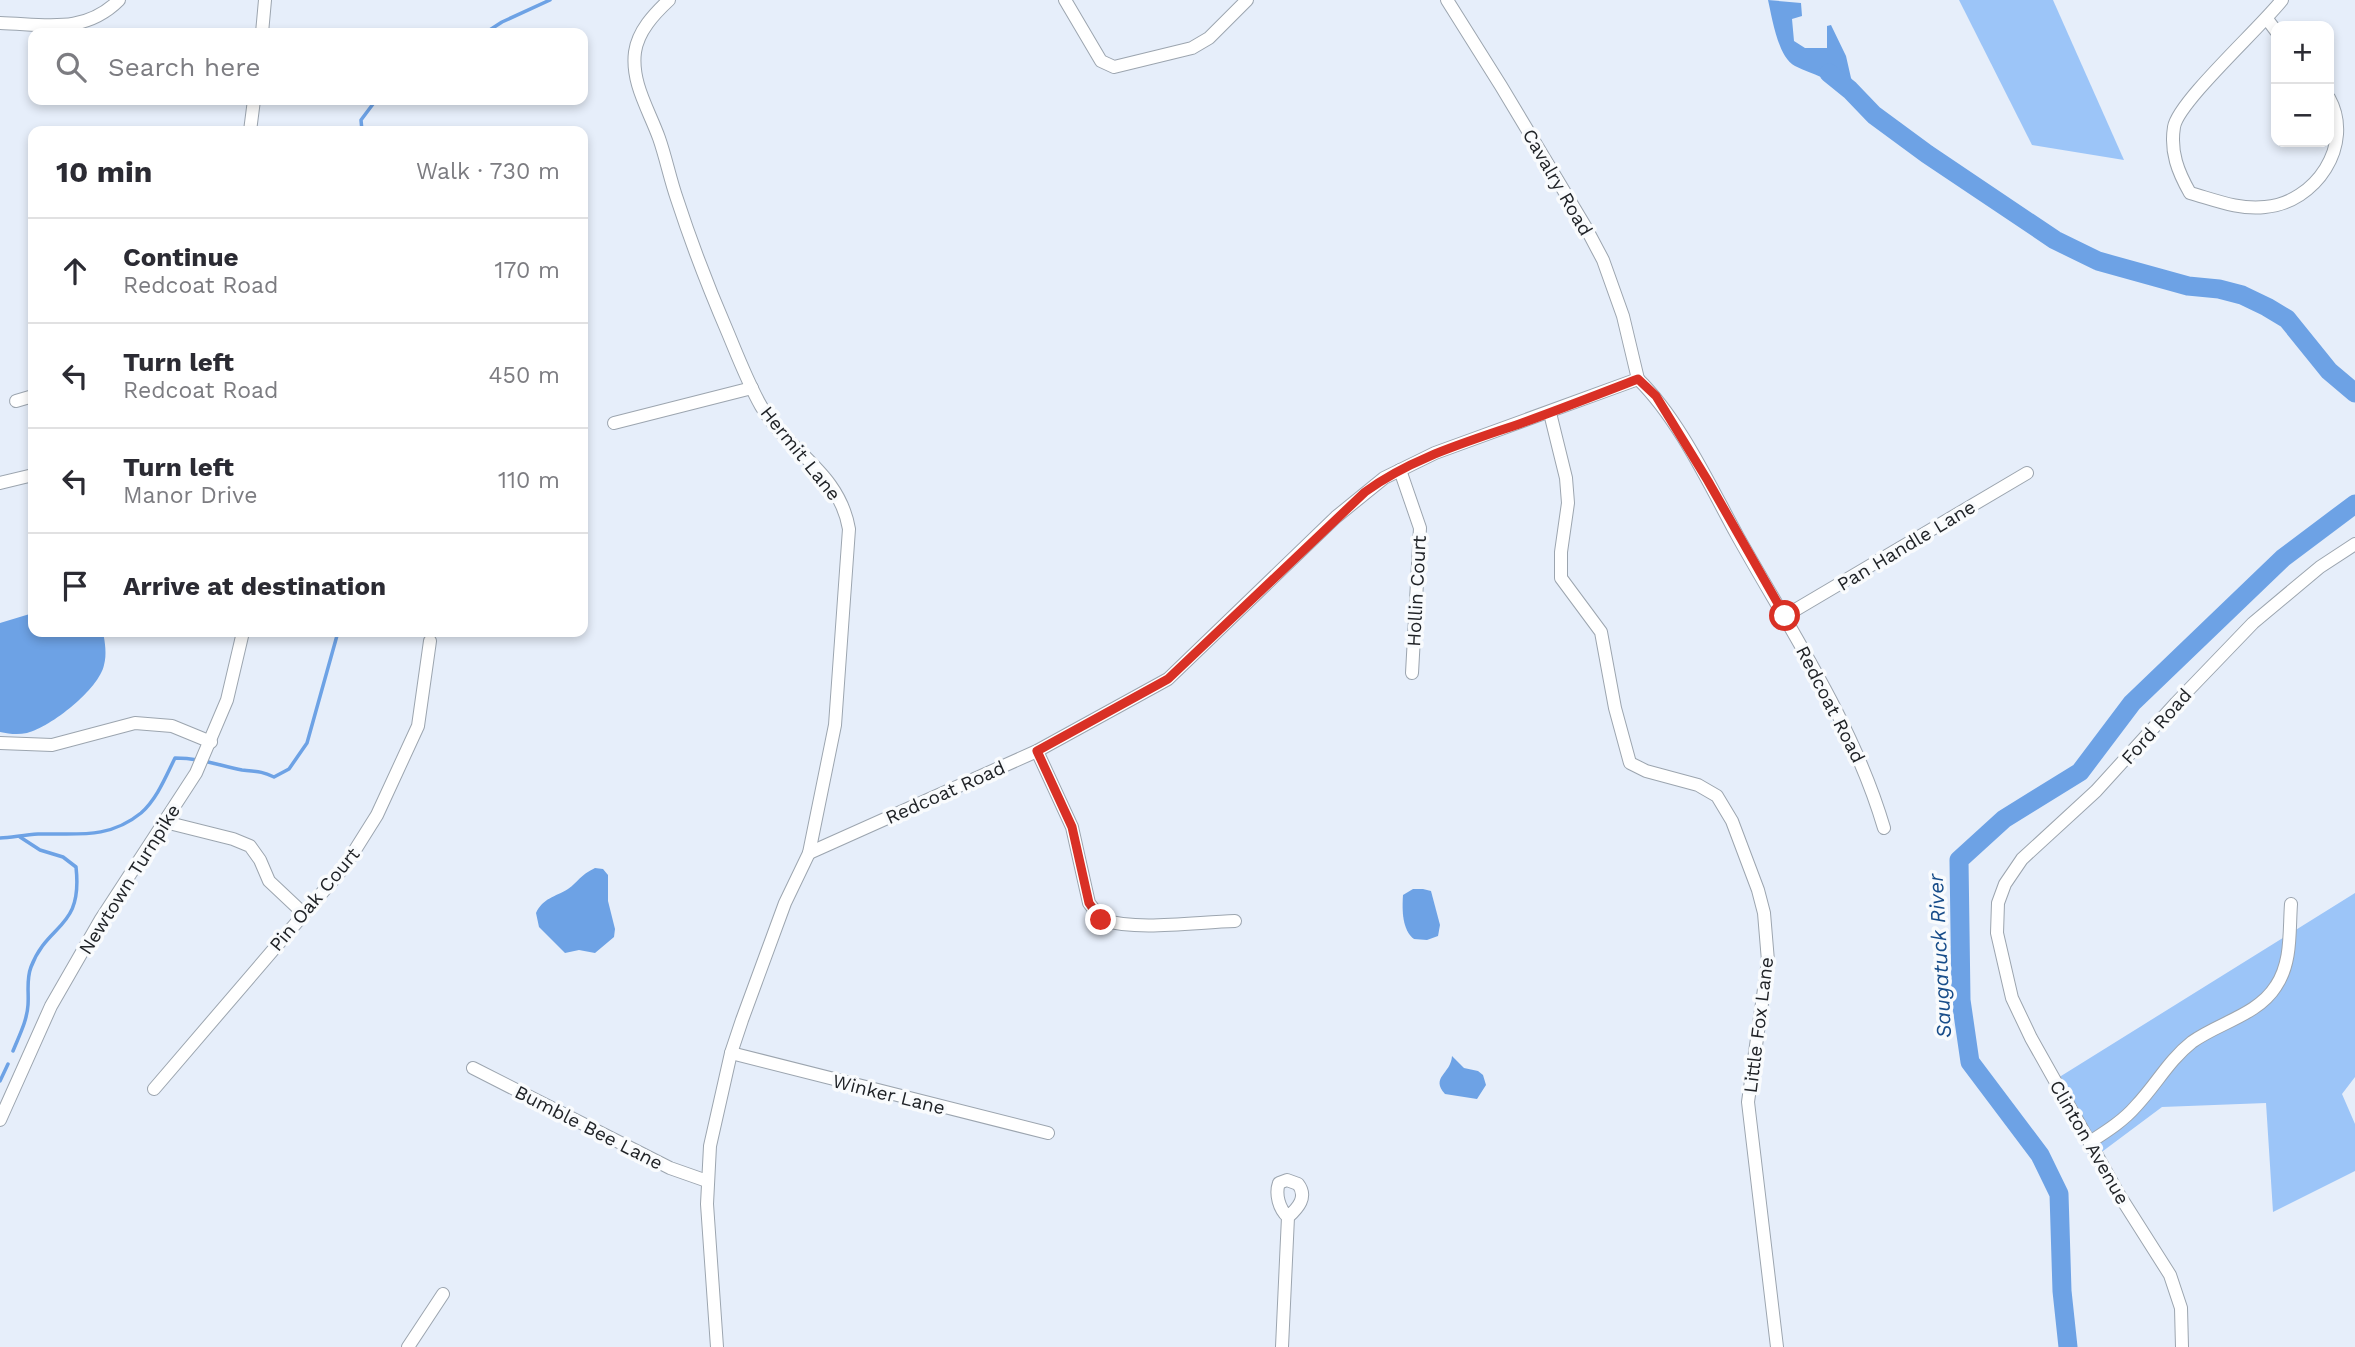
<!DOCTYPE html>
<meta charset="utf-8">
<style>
:root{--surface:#fff;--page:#f2f2f3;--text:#2b2b33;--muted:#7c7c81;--line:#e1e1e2}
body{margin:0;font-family:"Work Sans",sans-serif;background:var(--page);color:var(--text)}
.controls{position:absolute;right:21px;top:21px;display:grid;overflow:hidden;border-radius:14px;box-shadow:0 4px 10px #0003}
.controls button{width:63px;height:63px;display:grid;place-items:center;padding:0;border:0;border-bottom:2px solid var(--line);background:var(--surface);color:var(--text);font:35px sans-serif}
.stop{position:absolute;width:21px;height:21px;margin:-16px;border:5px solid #d93025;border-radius:50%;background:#fff}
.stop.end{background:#d93025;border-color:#fff;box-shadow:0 2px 7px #0008}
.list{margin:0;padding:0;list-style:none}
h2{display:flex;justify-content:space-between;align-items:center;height:91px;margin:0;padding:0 28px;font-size:30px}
h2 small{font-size:23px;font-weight:400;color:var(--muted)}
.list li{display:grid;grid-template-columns:46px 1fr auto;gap:21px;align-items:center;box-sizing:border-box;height:105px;padding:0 28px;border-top:2px solid var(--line)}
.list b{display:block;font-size:26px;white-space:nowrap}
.list p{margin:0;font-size:23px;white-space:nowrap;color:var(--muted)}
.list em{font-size:23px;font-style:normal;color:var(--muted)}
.icon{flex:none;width:38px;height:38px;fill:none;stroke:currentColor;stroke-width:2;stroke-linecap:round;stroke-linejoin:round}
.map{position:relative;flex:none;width:2355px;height:1347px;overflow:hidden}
.search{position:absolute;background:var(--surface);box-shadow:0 4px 10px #0003;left:28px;top:28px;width:560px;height:77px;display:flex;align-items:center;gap:18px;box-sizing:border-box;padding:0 24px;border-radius:14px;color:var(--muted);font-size:26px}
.panel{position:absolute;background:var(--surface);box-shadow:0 4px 10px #0003;left:28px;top:126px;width:560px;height:511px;border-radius:14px}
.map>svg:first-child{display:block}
.green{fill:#9cc5f8}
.water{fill:#6da2e5}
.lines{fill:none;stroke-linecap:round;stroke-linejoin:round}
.stream{stroke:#6da2e5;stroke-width:3.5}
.river{stroke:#6da2e5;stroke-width:19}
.minor-casing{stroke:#9ca5af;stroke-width:14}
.minor{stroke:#fff;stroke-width:12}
.route{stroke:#d93025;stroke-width:9}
.labels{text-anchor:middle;stroke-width:7;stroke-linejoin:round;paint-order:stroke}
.street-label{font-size:19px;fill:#202327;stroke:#f9fbfd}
.water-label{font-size:21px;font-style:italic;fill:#174c89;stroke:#f9fbfd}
</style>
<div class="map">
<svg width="2355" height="1347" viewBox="0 0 2355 1347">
<rect width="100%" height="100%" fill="#e6eefa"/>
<g class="green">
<path d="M1959 0H2053L2124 160 2032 145Z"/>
<path d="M2355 893V1077L2342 1094 2355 1124V1171L2273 1212 2266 1103 2162 1107 2095 1157 2053 1081Z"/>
</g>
<g class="water">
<path d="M1768 0 1801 3 1802 16 1792 19 1794 41 1805 48H1827V26L1831 25 1846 56 1851 78 1855 88 1844 93C1830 78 1814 75 1795 66 1778 58 1772 17 1768 0Z"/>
<path d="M33 613V632H103C105 642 107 655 104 665 99 689 51 727 27 733 18 735 9 734 0 732V623Z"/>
<path d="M595 868 603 869 608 875V901L615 929 614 937 595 953 579 950 565 953 539 927 536 913C543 898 555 897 568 889 578 882 580 875 595 868Z"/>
<path d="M1413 889H1423L1431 891 1440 925 1438 936 1427 940 1414 939C1402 930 1402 910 1403 895Z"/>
<path d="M1452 1056 1464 1068 1478 1071 1483 1075 1486 1085 1477 1099 1445 1094C1430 1077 1451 1074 1452 1056Z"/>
</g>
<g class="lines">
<g class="stream">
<path d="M485 33 502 22 550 0"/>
<path d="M362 131 361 120 376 100"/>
<path d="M0 838C12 837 25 835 38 834 75 833 108 840 141 813 157 799 166 776 175 758 199 758 218 765 242 770 256 772 259 770 274 777L289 769 307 743 338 632"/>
<path d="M13 1051C19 1036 27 1021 28 1005 29 992 26 980 31 967 48 922 83 930 76 867L63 857 40 850 20 837"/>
<path d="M0 1081 8 1064"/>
</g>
<g class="river">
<path d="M1829 73 1850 90 1874 115 1927 154 2055 240 2098 261 2188 286 2219 289 2242 295 2267 307 2287 319 2329 371 2355 393"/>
<path d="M2068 1347 2062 1291 2059 1194 2040 1155 1970 1062 1961 1000 1959 860 2004 819 2080 772 2132 703 2283 558 2355 504"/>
</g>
<defs>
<g id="minor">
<path d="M669 0C654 14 638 31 635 52 631 83 649 110 659 138 666 158 670 179 677 199 692 245 709 289 728 333 738 357 748 383 761 406 788 452 839 471 849 529L835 725 809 853 785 903 742 1020 731 1053 710 1146 707 1204 717 1347"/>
<path d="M1065 0 1101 61 1114 67 1192 48 1209 38 1247 0"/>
<path d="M1447 0 1501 86 1585 226 1603 260 1623 316 1638 379"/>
<path d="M2282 0C2261 27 2178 102 2174 127 2170 152 2178 172 2190 193 2215 200 2239 210 2265 207 2315 203 2355 145 2329 98"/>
<path d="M2267 19 2276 31"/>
<path d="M0 23C44 24 84 35 119 0"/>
<path d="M262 33 265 0"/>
<path d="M250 131 254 100"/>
<path d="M1638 379C1679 419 1709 484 1737 535 1790 630 1853 723 1884 828"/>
<path d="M16 401 33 396"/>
<path d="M1550 413 1566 478 1568 503 1561 552V578L1601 632 1615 708 1630 763 1646 771 1698 785 1717 796 1732 821 1758 890 1764 913 1768 961 1748 1102 1777 1347"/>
<path d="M614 423 752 388"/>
<path d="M1400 470 1420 528 1412 673"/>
<path d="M0 483 33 475"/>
<path d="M1785 616 2027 473"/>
<path d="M0 743 52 745 135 723 172 726 211 742"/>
<path d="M1037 751 1072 827 1089 903 1102 920C1138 931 1196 922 1235 921"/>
<path d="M165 822 233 839 250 846 260 860 269 881 303 913"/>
<path d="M809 853 1037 751 1168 679 1336 517 1384 478 1435 453 1638 379"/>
<path d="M731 1053 1048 1133"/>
<path d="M473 1068 670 1168 707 1181"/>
<path d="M154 1089 345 866 377 815 418 726 430 641"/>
<path d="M0 1120 51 1006 101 919 196 773 227 700 243 632"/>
<path d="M2090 1142C2107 1131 2123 1121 2136 1106 2156 1085 2169 1060 2192 1042 2218 1023 2258 1015 2276 986 2292 962 2289 932 2291 904"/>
<path d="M408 1347 443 1294"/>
<path d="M1282 1347 1288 1217C1279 1209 1275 1194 1279 1183L1287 1180 1298 1184C1308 1197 1298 1208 1288 1217"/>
<path d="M2182 1347 2181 1308 2170 1275 2118 1193 2031 1038 2012 998 1997 933 1998 903 2005 884 2022 859 2096 791 2176 703 2253 623 2320 567 2355 544"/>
</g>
</defs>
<use href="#minor" class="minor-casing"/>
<use href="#minor" class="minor"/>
</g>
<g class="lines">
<path class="route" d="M1101 920 1089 903 1072 827 1037 751 1168 679 1365 492C1411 458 1467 442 1522 423 1561 409 1599 394 1638 379L1656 396 1708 481 1785 616"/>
</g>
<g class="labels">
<g class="street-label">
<text transform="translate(1558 182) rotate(60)" y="7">Cavalry Road</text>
<text transform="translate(801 453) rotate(51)" y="7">Hermit Lane</text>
<text transform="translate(1906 545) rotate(-31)" y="7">Pan Handle Lane</text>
<text transform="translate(1416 591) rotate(-87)" y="7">Hollin Court</text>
<text transform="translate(1831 704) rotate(63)" y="7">Redcoat Road</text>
<text transform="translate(2156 726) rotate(-48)" y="7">Ford Road</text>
<text transform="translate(945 792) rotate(-24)" y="7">Redcoat Road</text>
<text transform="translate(129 879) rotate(-58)" y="7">Newtown Turnpike</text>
<text transform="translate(314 899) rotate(-50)" y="7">Pin Oak Court</text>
<text transform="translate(1758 1025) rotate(-83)" y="7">Little Fox Lane</text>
<text transform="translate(889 1094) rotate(14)" y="7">Winker Lane</text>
<text transform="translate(589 1127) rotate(27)" y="7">Bumble Bee Lane</text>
<text transform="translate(2090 1142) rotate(60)" y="7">Clinton Avenue</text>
</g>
<g class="water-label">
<text transform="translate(1940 956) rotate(-93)" y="7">Saugatuck River</text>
</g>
</g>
</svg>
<div class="controls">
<button>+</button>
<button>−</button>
</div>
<div class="stop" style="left:1785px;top:616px"></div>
<div class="stop end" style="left:1101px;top:920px"></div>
<div class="search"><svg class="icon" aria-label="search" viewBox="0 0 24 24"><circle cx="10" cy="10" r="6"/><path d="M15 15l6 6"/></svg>Search here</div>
<section class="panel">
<h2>10 min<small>Walk · 730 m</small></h2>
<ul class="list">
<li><svg class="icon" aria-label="ahead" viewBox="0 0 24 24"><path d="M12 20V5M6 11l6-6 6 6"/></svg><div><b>Continue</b><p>Redcoat Road</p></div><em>170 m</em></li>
<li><svg class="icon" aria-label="left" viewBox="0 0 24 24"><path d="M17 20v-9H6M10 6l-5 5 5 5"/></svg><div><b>Turn left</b><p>Redcoat Road</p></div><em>450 m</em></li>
<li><svg class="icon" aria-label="left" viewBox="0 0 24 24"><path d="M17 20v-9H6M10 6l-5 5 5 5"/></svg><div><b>Turn left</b><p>Manor Drive</p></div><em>110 m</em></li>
<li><svg class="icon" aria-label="arrive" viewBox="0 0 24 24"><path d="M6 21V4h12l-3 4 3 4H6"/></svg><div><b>Arrive at destination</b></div></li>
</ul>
</section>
</div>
